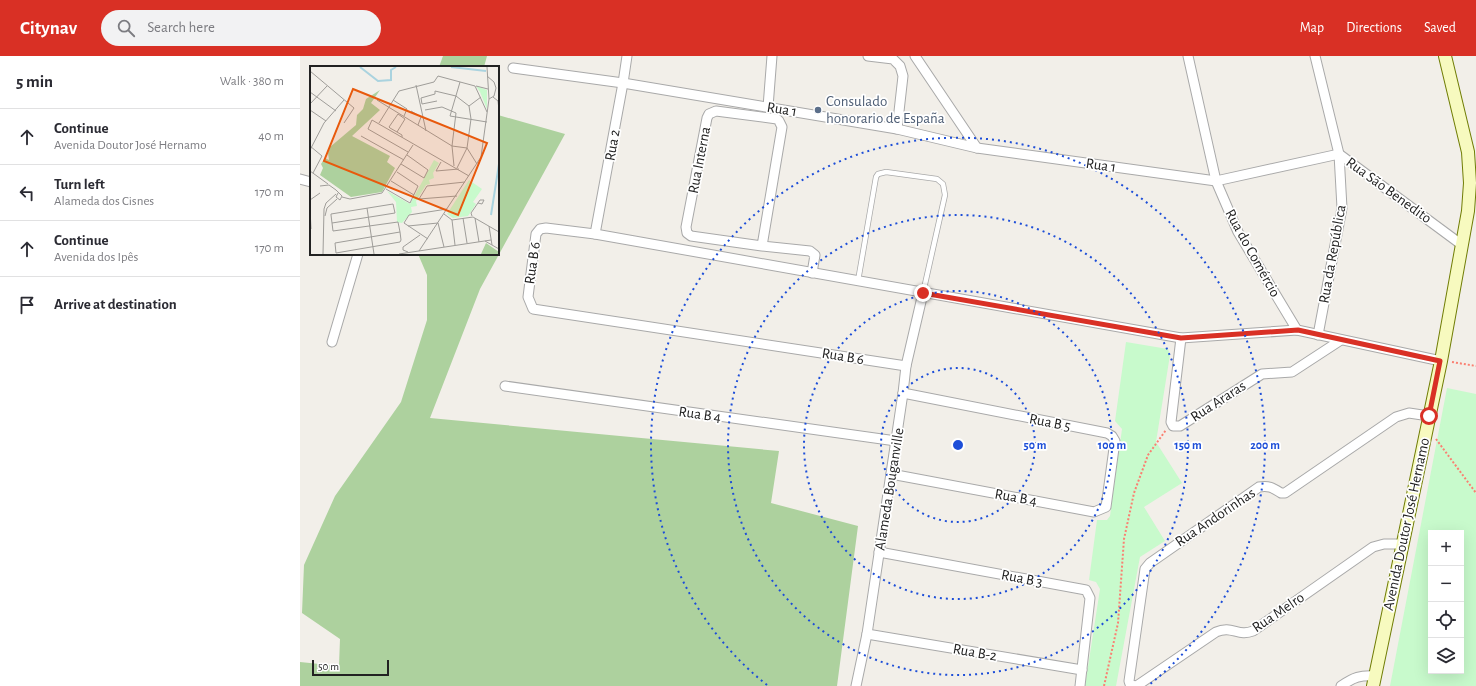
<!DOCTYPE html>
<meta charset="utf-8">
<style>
:root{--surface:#fff;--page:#f2f2f3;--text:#2b2b33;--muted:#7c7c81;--line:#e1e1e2;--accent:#d93025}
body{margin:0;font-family:"Alegreya Sans",sans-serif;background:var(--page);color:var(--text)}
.controls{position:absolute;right:12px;bottom:12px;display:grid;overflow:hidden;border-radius:0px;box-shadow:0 4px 16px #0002}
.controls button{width:36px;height:36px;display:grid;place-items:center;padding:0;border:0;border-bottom:1px solid var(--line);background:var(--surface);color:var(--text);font:20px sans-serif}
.scale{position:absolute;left:12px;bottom:10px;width:77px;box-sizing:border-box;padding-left:4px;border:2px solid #222;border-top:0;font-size:11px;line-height:14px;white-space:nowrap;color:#222;-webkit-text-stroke:3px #fff;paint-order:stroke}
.stop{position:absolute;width:12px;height:12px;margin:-9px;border:3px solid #d93025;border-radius:50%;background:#fff}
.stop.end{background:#d93025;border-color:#fff;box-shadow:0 1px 4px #0008}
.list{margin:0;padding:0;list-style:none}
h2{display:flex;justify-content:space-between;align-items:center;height:52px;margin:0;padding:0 16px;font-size:17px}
h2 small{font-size:13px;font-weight:400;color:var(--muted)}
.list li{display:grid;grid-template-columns:26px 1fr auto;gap:12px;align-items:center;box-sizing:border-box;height:56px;padding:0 16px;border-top:1px solid var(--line)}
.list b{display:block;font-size:15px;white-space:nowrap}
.list p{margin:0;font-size:13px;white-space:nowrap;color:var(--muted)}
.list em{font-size:13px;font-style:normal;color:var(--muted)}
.icon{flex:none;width:22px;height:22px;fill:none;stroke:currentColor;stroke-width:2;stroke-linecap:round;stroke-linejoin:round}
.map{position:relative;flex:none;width:1176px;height:630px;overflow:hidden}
header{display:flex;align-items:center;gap:24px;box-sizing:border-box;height:56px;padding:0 20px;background:var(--accent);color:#fff}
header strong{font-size:19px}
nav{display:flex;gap:22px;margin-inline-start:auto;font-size:14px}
.search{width:280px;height:36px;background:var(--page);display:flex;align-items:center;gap:10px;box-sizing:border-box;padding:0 14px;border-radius:22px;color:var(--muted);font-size:15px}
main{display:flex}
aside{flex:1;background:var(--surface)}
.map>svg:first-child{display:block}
.forest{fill:#add19e}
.park{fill:#c8facc;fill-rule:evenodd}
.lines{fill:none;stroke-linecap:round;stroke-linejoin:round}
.lane-casing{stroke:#a9a9a9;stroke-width:6}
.street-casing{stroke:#a9a9a9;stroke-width:11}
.secondary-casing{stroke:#707d05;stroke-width:14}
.path{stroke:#fa8072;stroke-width:2;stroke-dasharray:2 2;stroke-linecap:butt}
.lane{stroke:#fff;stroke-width:4.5}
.street{stroke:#fff;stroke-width:9}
.secondary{stroke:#f7fabf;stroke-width:12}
.route{stroke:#d93025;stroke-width:5}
.ring{fill:none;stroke:#1d4ed8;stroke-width:2;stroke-dasharray:2 4}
.service-dot{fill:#5c6f8a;stroke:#fff;stroke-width:1.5}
.labels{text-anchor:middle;stroke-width:3.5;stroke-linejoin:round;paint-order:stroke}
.service-label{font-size:15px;fill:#4e5e75;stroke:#fff;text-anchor:start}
.street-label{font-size:15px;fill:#222;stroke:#fff}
.inset-river{fill:none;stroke:#aad3df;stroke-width:2}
.inset-road{fill:none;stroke:#9f9d99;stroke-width:1}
.view{fill:#e8590c;fill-opacity:0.15;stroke:#e8590c;stroke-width:2}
.inset-edge{fill:none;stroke:#222;stroke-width:2}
.centre{fill:#1d4ed8;stroke:#fff;stroke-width:2}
.ring-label{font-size:12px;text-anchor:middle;font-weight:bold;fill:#1d4ed8;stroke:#fff;stroke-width:3.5;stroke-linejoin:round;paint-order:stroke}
</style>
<header>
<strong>Citynav</strong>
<div class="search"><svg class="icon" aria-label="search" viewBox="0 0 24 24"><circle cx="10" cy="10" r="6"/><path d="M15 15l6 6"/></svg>Search here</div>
<nav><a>Map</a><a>Directions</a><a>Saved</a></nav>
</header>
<main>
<aside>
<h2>5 min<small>Walk · 380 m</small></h2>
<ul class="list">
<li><svg class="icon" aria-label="ahead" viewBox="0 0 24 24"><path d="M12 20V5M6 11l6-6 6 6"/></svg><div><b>Continue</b><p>Avenida Doutor José Hernamo</p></div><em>40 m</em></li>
<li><svg class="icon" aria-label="left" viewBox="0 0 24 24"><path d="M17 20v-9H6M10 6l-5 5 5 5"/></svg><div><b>Turn left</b><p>Alameda dos Cisnes</p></div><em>170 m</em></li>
<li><svg class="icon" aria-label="ahead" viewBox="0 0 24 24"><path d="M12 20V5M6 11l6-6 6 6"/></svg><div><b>Continue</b><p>Avenida dos Ipês</p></div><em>170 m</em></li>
<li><svg class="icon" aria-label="arrive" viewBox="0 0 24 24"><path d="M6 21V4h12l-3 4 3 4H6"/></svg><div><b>Arrive at destination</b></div></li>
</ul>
</aside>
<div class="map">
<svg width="1176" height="630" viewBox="0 0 1176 630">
<rect width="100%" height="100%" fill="#f2efe9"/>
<g class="forest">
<path d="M143 0H187L184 11H139Z"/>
<path d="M198 59 265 78 180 233 130 362 479 395 471 447 558 470 537 630H0V606L39 610 40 583 2 557 4 509 35 440 101 346 127 264V219L118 198H198Z"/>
</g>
<g class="park">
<path d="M826 286 868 293 870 299 856 386 882 427 844 451 865 485 840 501 816 630H785L800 533 796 526 789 524 797 464H807L810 460 822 373 815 365Z"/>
<path d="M1147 332 1176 338V630H1090ZM1131 477H1161V615H1131Z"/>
</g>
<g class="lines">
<defs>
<path id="lane" d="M558 225 576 121 578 118 586 116 637 123 643 128 645 139 623 237"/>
<g id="street">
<path d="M568 0 593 3 600 10 603 20 597 73"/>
<path d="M615 0 677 92"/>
<path d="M888 0 916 125 938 176 997 274"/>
<path d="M1015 0 1039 98 1042 152 1018 279"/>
<path d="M213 12 323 27 597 73 677 92 916 125 1039 98 1162 189"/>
<path d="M468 51 472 0"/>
<path d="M0 123 11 126"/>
<path d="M295 178 323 27 327 0"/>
<path d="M462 190 482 71 479 65 477 63 416 55 409 58 407 62 386 171 387 177 391 180 462 190 510 195 515 199 512 217"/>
<path d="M881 282 871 366 873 370H880L962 318 992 316 1041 284"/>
<path d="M32 286 58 198"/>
<path d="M606 310 233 253 228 241 236 178 240 173 246 172 295 178 881 282 997 274 1141 305"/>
<path d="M205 330 596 385"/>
<path d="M591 418 794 456 806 451 815 385 812 380 807 377 603 337"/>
<path d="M579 496 786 534 790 542 780 630"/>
<path d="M567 578 782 614"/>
<path d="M556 630 567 578 603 337 606 310 623 237"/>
<path d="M834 630 830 628 829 625 845 513 850 507 959 431C969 429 973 432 981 437H985L1096 361 1109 357 1129 360"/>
<path d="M834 630 838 629 916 576C932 569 938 581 953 575L1073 491 1084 488H1102"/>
<path d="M1041 630C1054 621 1060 619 1076 620"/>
</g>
<path id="secondary" d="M1073 630 1141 305 1168 155 1170 127 1168 96 1145 0"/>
</defs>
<use href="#lane" class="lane-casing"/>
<use href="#street" class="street-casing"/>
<use href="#secondary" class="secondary-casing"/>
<g class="path">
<path d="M1152 306 1176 310"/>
<path d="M1136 383 1176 437"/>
<path d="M804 630 818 567 824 483 834 437 848 399 866 374"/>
</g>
<use href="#lane" class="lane"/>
<use href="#street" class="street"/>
<use href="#secondary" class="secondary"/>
</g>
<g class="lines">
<path class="route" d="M623 237 881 282 998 274 1140 305 1129 360"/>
</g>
<g class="ring">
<circle cx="658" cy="389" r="77"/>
<circle cx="658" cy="389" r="154"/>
<circle cx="658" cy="389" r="230"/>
<path d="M467 629A307 307 0 1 1 849 629"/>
</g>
<circle class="service-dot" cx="518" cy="54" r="4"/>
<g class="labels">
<g class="service-label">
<text x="526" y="50">Consulado<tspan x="526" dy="17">honorario de España</tspan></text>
</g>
<g class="street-label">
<text transform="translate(482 53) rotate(9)" y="5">Rua 1</text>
<text transform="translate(312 89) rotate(-80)" y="5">Rua 2</text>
<text transform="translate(399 104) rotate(-79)" y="5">Rua Interna</text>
<text transform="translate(801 109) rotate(8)" y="5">Rua 1</text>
<text transform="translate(1089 134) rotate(36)" y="5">Rua São Benedito</text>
<text transform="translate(953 197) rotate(61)" y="5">Rua do Comércio</text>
<text transform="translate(1032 198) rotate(-80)" y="5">Rua da República</text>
<text transform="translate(232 207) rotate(-82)" y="5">Rua B 6</text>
<text transform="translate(543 300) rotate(9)" y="5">Rua B 6</text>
<text transform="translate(918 345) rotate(-33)" y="5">Rua Araras</text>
<text transform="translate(400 358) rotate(8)" y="5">Rua B 4</text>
<text transform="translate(750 366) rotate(11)" y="5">Rua B 5</text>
<text transform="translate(589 433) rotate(-81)" y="5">Alameda Bouganville</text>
<text transform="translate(716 441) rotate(10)" y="5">Rua B 4</text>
<text transform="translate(915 461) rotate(-34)" y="5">Rua Andorinhas</text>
<text transform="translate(1106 468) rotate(-78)" y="5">Avenida Doutor José Hernamo</text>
<text transform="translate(722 522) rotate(11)" y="5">Rua B 3</text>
<text transform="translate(978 556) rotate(-34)" y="5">Rua Melro</text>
<text transform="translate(675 596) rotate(10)" y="5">Rua B-2</text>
</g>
</g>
<g transform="translate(10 10)">
<rect width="189" height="189" fill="#f2efe9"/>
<path d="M70 24 61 37 70 44 42 70 80 90 77 96 85 102 72 126 41 131 10 109 13 102 11 98 15 92 19 94 18 87 20 81 46 59 47 49 53 43 56 33ZM176 177 189 186V188H171Z" fill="#add19e"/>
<path d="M166 20 177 24V43L170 26ZM124 94 129 97 123 107 124 112 119 114 120 118 116 119 106 135 107 140 101 141 102 146 92 157 87 156 86 136 77 125 100 138ZM159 114 172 123 163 136 166 138 158 150 143 152 137 148Z" fill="#c8facc"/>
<path class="inset-river" d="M50 1 68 15 81 14V4L86 1M141 1 176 5M181 149 189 98"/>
<path class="inset-road" d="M0 5 44 42 34 57M177 10 184 16 186 22 184 30 179 33M150 16 140 50 177 56M106 19 116 65M166 20 178 23M0 26 26 45M183 31 188 35 189 44M67 34 142 80 157 82 167 98M83 34 97 43 94 50M127 35 112 38 111 32 125 28V25L146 30 159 40 161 53 157 82 147 102M0 38 17 20M159 40 171 31M0 44 16 55M115 44 132 41 146 47 142 80 144 100M101 45 111 51 108 59M69 57 89 25 124 16 128 10 165 20 177 46M87 66 95 53 88 48 79 61 80 62 87 66 92 69V71M51 70 94 94M0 80 12 90 3 107M0 84 14 57 34 34M98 86 58 63 62 54 159 110M131 96 126 105 149 103M91 98 114 112 118 104 97 89M0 105 18 118M81 115 104 129M10 120 19 119 26 124 32 130 30 134 26 131 28 127M76 123 100 137 108 120 87 106M32 131 40 133 72 127 103 79M109 133 117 120 155 116M109 133 147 130M189 133V151M0 134 10 127M57 142 64 188M0 143 1 163M134 148 142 154 163 151 189 166M15 150 17 142 27 133M162 150 161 147 170 134H174L172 138 168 137M153 152 157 177M165 152 169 176M142 154 145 179M22 157 85 147 83 138 21 148V149L23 165 88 156 90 166 91 174 90 176 26 187 25 177 90 166M128 157 134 181M98 160 128 157M179 160 182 179M118 173 94 157 99 149 137 143M175 175 189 183M109 185 171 91 179 33 177 1M98 186 93 184V181L110 169M13 188 14 143 16 137 26 128M89 188 181 174"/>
<path class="view" d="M43 23 177 77 148 149 14 95Z"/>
<rect width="189" height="189" class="inset-edge"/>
</g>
<circle cx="658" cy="389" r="6" class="centre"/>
<g class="ring-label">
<text x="735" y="393">50 m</text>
<text x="812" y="393">100 m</text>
<text x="888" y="393">150 m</text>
<text x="965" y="393">200 m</text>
</g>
</svg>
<div class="controls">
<button>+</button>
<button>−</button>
<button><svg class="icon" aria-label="locate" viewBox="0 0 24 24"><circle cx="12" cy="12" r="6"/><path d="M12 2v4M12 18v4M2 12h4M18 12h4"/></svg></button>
<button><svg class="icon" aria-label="layers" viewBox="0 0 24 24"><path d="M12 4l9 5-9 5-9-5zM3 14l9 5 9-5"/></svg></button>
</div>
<div class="scale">50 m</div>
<div class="stop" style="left:1129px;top:360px"></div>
<div class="stop end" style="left:623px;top:237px"></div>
</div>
</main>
